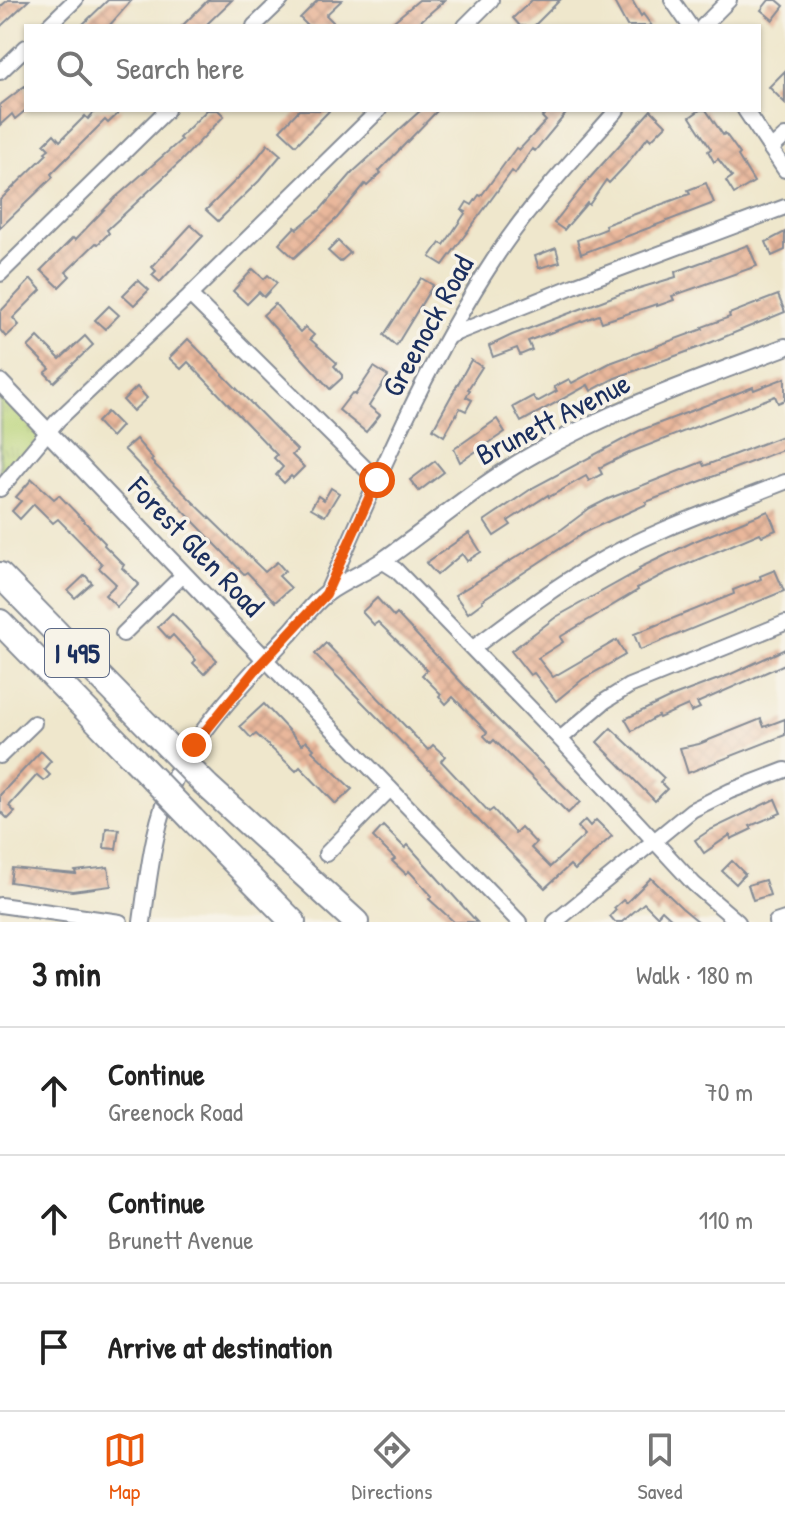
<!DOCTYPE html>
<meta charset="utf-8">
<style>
:root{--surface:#fff;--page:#f6f6f6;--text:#222;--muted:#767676;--line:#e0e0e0;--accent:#ea580c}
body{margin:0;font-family:"Patrick Hand",sans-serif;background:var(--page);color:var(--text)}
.stop{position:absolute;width:24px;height:24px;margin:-18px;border:6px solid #ea580c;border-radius:50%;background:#fff}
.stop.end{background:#ea580c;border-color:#fff;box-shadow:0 2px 8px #0008}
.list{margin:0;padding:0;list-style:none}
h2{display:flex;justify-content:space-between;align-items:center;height:104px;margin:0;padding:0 32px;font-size:34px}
h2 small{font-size:26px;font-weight:400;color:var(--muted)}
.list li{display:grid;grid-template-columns:52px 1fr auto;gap:24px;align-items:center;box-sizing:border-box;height:128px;padding:0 32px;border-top:2px solid var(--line)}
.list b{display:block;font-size:30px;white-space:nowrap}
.list p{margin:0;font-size:26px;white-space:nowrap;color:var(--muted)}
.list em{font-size:26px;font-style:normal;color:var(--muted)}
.icon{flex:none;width:44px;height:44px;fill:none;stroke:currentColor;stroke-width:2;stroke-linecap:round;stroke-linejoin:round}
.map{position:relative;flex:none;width:785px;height:922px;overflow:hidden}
.search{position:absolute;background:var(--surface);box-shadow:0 2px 6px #0004;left:24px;right:24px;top:24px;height:88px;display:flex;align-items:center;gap:20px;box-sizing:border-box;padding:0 28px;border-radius:0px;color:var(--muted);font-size:30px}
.sheet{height:488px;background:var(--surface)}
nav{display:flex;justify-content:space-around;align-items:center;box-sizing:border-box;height:112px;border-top:2px solid var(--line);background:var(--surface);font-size:22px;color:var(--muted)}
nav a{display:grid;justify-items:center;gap:4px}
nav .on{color:var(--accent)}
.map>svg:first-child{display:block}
.grass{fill:url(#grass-tufts);stroke:#6a826c;stroke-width:2}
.building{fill:url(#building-cross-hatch)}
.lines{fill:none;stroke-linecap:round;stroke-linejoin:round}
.minor-casing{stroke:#858b95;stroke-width:18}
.tertiary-casing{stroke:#858b95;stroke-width:20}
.motorway-casing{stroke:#858b95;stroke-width:28}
.minor{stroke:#fff;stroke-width:14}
.tertiary{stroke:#fff;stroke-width:16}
.motorway{stroke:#fff;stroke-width:24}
.motorway-bridge-casing{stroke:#858b95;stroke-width:28;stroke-linecap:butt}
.motorway-bridge{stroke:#fff;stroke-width:24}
.route{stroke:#ea580c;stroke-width:10}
.labels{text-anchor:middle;stroke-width:7;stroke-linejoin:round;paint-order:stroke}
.shield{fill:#f7f3e8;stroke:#5d6a87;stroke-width:2}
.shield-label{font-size:28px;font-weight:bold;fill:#1b2f5e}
.street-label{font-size:30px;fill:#1b2f5e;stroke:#f7f3e8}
</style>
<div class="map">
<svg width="785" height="922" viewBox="0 0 785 922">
<defs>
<pattern id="grass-tufts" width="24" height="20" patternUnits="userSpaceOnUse" patternTransform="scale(2)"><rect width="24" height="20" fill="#b9d479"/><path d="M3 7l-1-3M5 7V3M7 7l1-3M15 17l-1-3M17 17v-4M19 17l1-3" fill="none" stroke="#9eb66b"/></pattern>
<pattern id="building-cross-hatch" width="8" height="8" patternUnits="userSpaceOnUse" patternTransform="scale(2)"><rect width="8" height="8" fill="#e9b79b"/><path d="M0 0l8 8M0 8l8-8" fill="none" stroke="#c79e88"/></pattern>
</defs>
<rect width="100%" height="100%" fill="#f7f3e8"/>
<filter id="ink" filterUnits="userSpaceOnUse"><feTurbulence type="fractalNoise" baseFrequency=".0125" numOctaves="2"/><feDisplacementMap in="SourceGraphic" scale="16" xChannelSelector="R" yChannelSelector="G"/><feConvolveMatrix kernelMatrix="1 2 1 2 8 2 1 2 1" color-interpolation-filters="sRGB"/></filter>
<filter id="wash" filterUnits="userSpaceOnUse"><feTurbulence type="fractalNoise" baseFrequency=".006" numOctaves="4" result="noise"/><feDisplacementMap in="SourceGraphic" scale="32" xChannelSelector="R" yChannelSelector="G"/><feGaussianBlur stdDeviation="1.8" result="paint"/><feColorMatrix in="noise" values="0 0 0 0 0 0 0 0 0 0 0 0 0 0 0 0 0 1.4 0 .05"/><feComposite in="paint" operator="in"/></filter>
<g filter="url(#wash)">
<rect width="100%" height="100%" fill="#efe7cc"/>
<path class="grass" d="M0 384 49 434 0 482Z"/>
<g id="blocks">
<g class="building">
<path d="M8 0H29L0 27V7Z"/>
<path d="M108 0H132L109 26H81Z"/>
<path d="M208 0H232L205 26H182Z"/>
<path d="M318 0H342L326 15 337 26H308L300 18Z"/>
<path d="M419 0H445L415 26H388Z"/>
<path d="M532 0H560L534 26H520L513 18Z"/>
<path d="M613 0H632L641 16 643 14 652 26H627Z"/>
<path d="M769 0H777L784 6 773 20 761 10Z"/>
<path d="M785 71V103L769 87Z"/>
<path d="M26 85V110L15 119 12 114 0 125V105Z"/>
<path d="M96 110H122L108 123 105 120 51 174 53 177 0 228V200L47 154 45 152 49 149 44 144 54 134 60 141 85 116 88 119Z"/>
<path d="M207 110H218L224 116 180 162 107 230 109 233 98 244 96 243 66 272 70 276 59 287 41 270 73 238 75 240 115 198 181 140 179 138Z"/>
<path d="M299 110H330L296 145 280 130Z"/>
<path d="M421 110H438L379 171 381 173 367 186 365 184 337 218 294 258 279 244 295 227 297 229 320 210 353 172Z"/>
<path d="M548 110H569L535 151 532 149 515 174 512 171 443 265 430 257 440 243 444 245 466 212 462 210 467 202 472 205 479 195 481 196 516 148 519 150 546 121 542 117Z"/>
<path d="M651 110 666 125 651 140 648 137 625 166 609 183 606 180 589 205 587 203 564 230 554 223 588 180Z"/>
<path d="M700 110H706L723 135 725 133 740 154 738 156 754 182 734 194 726 181 732 177 718 159 714 162 708 151 711 149 690 117Z"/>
<path d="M268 144 281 155 259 181 218 221 206 210 254 162Z"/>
<path d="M706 183 714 203 581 254 577 240 606 229 605 225 690 194 688 190Z"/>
<path d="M191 225 203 236 160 282 152 275 156 271 152 267Z"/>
<path d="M785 232V250L772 256 766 242Z"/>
<path d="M338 241 350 253 340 262 328 251Z"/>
<path d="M748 245 757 266 672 296 674 300 657 306V304L602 322 599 315 533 339 528 341 532 350 520 355 517 348 493 357 489 346 512 335 620 294 676 277 675 272Z"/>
<path d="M556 248 560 262 539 268 535 256Z"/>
<path d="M253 269 264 279 268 275 277 283 264 297 259 292 247 304 233 291Z"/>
<path d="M421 278 433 285 396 346 384 335Z"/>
<path d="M31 279 41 290 13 318 19 325 6 337 0 330V312Z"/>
<path d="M138 280 149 290 134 305 123 295Z"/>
<path d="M778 295 785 312 700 347 615 378 591 391 588 385 521 422 513 407 533 396 537 402 557 391 554 387 569 379 572 383 610 363 703 329 702 327 730 317 729 314Z"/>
<path d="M275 304 300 332 305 327 314 335 310 339 337 363 334 366 342 375V378L330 389 263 315Z"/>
<path d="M109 306 119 315 105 329 95 320Z"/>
<path d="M85 336 93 345 54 382 45 373 50 369 28 347 38 337 60 359Z"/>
<path d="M188 339 297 450 292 455 304 467 293 478 291 476 284 483 276 475 283 467 274 458 277 455 188 362 181 369 169 358Z"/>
<path d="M471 360 482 367 468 389 470 390 466 397 472 400 466 411 460 408 444 436 433 429Z"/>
<path d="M374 367 388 376 369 406 380 415 366 432 339 410 352 393 355 395Z"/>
<path d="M785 378V400L778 403 775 396 631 452 599 468 602 474 589 481 586 476 549 497 548 495 508 521 511 525 494 536 484 521 534 487 639 431 753 387 754 390Z"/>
<path d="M137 387 147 398 133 411 123 400Z"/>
<path d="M107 412 121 426 111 437 97 422Z"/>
<path d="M497 419 505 432 460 462 454 449Z"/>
<path d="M785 435V449L646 502 647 504 587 531 482 600 483 602 468 613 455 595 562 529 590 508 608 499 702 462 704 466Z"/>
<path d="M136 439 153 459 151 461 265 572 277 562 285 571 279 576 291 588 275 602 247 572 244 574 124 449Z"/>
<path d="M435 461 444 472 419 491 410 480Z"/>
<path d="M32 479 54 499 59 495 105 543 104 545 124 565 122 568 139 584 117 607 105 595 116 584 99 568 102 564 58 519 53 523 34 504 20 519 12 511 21 501 16 497Z"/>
<path d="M331 488 339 493 325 516 311 508 318 496 324 500Z"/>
<path d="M768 511 776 530 762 536 760 533 664 574 637 588 638 590 560 637 563 642 538 658 553 677 617 640 625 655 583 679 556 701 534 673 530 675 511 651 556 617 640 570 639 568 695 541Z"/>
<path d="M469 533 481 552 467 561 462 554 437 575 426 563Z"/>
<path d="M775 570 784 591 640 650 634 634 734 594 733 590 761 579 760 576Z"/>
<path d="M85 575 92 583 75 598 68 591Z"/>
<path d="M377 598 394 617 397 614 479 701 580 802 568 813 494 740 491 743 484 736 487 732 453 697 446 704 439 696 441 694 422 675 427 670 378 622 374 625 362 612Z"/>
<path d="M172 613 217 660 204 674 193 663 196 660 173 635 169 639 158 627Z"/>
<path d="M326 643 428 750 433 745 445 756 441 761 489 812 493 809 515 833 521 827 536 843 531 848 550 867 585 835 578 827 585 820 590 826 596 820 612 836 575 870 570 865 545 888 315 654Z"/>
<path d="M785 649V664L697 703 700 708 691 712 688 705 659 718 658 716 632 731 625 719 671 697 729 675Z"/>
<path d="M264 704 302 745 306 741 314 749 312 751 352 789 336 804 300 767 296 771 256 734 251 738 240 726Z"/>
<path d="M761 719 764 727 785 719V735L688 773 680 748 699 744Z"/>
<path d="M611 728 664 778 660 782 667 789 655 801 597 742Z"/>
<path d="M41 751 51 761 44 769 50 775 44 781 37 775 9 806 15 812 8 819 2 813 0 815V795Z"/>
<path d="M775 799 781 813 750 826 752 829 731 839 730 835 704 853 695 840 710 830Z"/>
<path d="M383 826 405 848 408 845 416 854 477 922H454L429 899 432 896 409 871 406 874 392 861 395 859 373 837Z"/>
<path d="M106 828 119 829 116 849 104 848Z"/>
<path d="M732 861 745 874 736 884 722 871Z"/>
<path d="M108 867 111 886 72 891 10 882 12 868 76 874 75 871Z"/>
<path d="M651 878 682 908 699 922H675L662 910 657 916 644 903 622 922H615L610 916 616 910 614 908 623 900 626 903Z"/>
<path d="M765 880 770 895 753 900 748 885Z"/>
</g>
</g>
</g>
<g filter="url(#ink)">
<use href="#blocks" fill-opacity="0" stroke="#858b95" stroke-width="2"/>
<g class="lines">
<defs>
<g id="minor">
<path d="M672 0 690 26"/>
<path d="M48 26 75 0"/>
<path d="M254 26 281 0"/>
<path d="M465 26 491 0"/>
<path d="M703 26 729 0"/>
<path d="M0 72 26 47"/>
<path d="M745 110 785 170"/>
<path d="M771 149 785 136"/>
<path d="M0 274 167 110"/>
<path d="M190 295 377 480"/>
<path d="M449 336 576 285 785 207"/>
<path d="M0 489 58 420 190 295 379 110"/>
<path d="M382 561 396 570 560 739 694 884 738 922"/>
<path d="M326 594C377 481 425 365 493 261 528 206 574 159 617 110"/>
<path d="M123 634 183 575"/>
<path d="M473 648C511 620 548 591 589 567 650 531 719 508 785 482"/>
<path d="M265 659 519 922"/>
<path d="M560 739 605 701 629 686 785 623"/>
<path d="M0 756 34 723"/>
<path d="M326 854 390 789"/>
<path d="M0 905 120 922"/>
<path d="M555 922 692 810 730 791 785 770"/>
<path d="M776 922 785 919"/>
</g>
<g id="tertiary">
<path d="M0 382 265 659"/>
<path d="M142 922C149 872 154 821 176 775 201 726 252 673 290 633 302 620 313 603 327 593 345 580 367 572 385 559 435 524 480 484 534 454 613 409 700 379 785 347"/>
</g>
<g id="motorway">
<path d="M0 575 154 732"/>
<path d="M0 622 135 760"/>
<path d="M205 784 356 922"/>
<path d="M192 819 293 922"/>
</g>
</defs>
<use href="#minor" class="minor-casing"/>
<use href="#tertiary" class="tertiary-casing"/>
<use href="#motorway" class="motorway-casing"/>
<use href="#minor" class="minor"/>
<use href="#tertiary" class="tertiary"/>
<use href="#motorway" class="motorway"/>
<defs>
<g id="motorway-bridge">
<path d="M154 732 205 784"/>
<path d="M135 760 192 819"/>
</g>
</defs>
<use href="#motorway-bridge" class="motorway-bridge-casing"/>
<use href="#motorway-bridge" class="motorway-bridge"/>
</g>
</g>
<g class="lines" filter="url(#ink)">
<path class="route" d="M194 745 256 669 326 594 377 480"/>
</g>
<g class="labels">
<rect class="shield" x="45" y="629" width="64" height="48" rx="6"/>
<g class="shield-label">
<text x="77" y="663">I 495</text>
</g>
<g class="street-label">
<text transform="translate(428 326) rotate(-61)" y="10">Greenock Road</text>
<text transform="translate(553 419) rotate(-27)" y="10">Brunett Avenue</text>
<text transform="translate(196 547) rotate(46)" y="10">Forest Glen Road</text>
</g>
</g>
</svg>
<div class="stop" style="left:377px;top:480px"></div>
<div class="stop end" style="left:194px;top:745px"></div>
<div class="search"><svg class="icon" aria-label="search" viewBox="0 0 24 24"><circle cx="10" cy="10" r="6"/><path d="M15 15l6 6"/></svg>Search here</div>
</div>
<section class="sheet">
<h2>3 min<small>Walk · 180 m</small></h2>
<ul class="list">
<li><svg class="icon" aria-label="ahead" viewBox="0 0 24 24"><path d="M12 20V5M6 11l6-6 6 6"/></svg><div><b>Continue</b><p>Greenock Road</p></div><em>70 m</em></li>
<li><svg class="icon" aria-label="ahead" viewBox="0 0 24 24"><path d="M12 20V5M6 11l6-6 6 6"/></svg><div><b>Continue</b><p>Brunett Avenue</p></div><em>110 m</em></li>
<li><svg class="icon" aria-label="arrive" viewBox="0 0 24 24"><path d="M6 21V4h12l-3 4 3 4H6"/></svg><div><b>Arrive at destination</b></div></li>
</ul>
</section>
<nav>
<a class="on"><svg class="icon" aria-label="map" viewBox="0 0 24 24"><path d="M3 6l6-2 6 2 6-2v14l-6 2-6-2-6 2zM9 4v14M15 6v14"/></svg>Map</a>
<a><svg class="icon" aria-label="directions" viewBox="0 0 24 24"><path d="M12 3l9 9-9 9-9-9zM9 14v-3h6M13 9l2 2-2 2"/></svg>Directions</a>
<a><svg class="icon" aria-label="saved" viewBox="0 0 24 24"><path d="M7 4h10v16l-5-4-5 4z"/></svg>Saved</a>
</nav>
